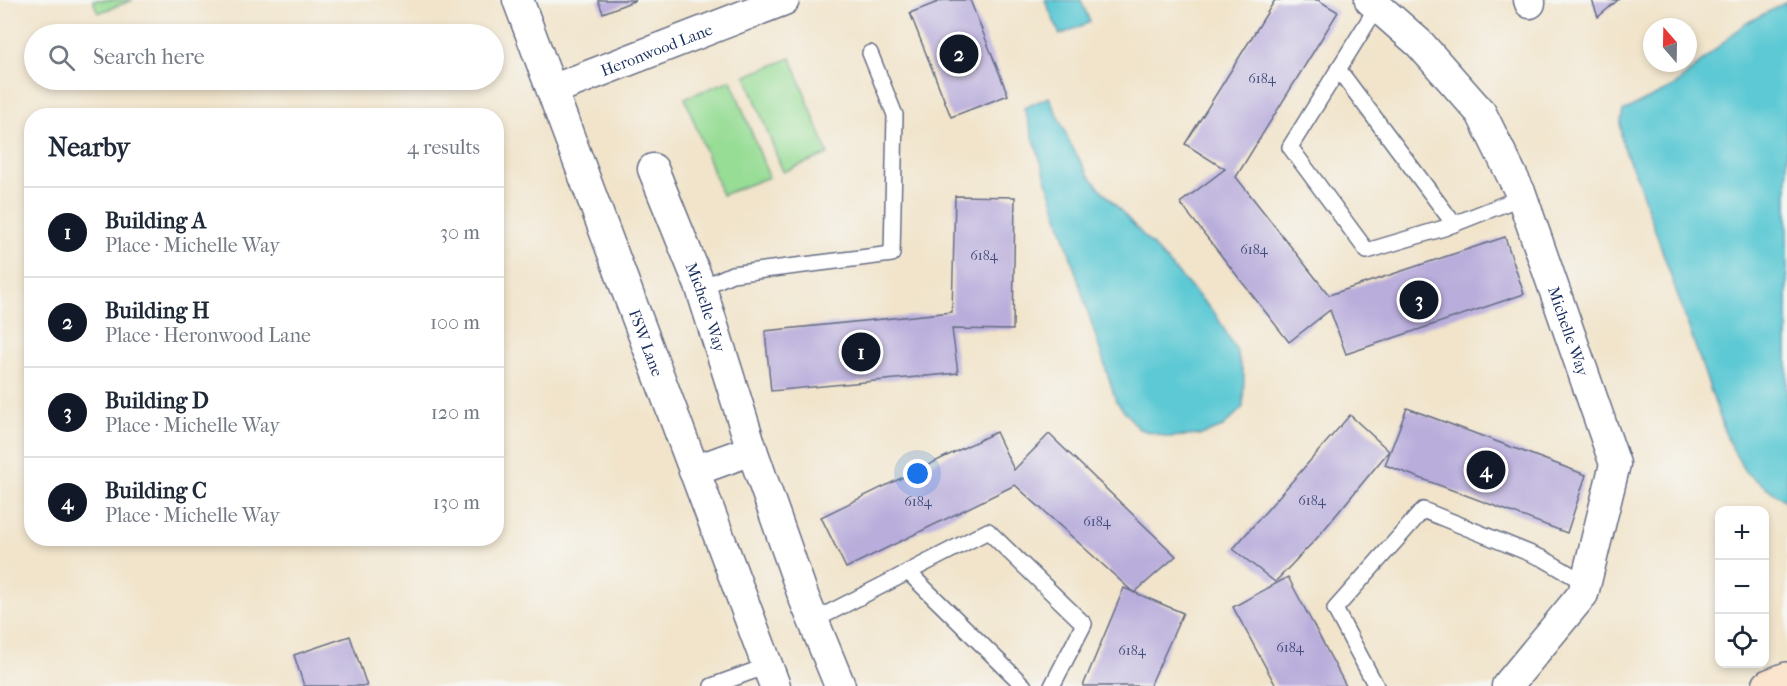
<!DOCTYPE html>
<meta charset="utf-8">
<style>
:root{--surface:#fff;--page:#f6f6f7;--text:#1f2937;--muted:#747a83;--line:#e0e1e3;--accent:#111827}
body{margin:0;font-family:"IM FELL French Canon",serif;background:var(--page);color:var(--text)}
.controls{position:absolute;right:18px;bottom:18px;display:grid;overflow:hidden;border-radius:12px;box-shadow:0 3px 9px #0003}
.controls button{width:54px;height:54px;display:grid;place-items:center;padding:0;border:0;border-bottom:2px solid var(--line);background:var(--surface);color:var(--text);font:30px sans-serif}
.compass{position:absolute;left:1643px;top:18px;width:54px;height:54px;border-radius:50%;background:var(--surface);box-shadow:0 3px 9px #0003;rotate:340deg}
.you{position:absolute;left:918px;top:474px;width:21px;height:21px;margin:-15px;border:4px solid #fff;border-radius:50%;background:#1a73e8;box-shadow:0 0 0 9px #1a73e833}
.badge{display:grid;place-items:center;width:39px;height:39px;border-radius:50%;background:var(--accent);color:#fff;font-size:20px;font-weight:700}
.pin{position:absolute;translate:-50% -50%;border:3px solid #fff;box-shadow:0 2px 6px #0006}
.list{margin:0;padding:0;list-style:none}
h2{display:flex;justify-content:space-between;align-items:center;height:78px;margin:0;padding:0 24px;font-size:26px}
h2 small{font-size:20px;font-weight:400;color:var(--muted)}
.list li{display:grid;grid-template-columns:39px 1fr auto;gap:18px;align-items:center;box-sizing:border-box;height:90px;padding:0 24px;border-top:2px solid var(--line)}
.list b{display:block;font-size:22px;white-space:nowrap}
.list p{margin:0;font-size:20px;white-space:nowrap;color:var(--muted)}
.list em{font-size:20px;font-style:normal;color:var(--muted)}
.icon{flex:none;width:33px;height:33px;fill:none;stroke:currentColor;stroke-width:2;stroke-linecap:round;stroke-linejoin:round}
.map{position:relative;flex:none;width:1787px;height:686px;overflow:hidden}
.search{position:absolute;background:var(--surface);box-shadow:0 3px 9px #0003;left:24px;top:24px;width:480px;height:66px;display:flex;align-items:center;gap:15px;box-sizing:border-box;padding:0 21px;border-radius:33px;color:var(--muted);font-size:22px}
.panel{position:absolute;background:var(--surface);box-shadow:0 3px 9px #0003;left:24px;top:108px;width:480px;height:438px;border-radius:24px}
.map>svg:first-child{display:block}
.green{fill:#98dd96;stroke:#5a867a;stroke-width:1.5}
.water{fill:#5dc9d4;stroke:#3c7c99;stroke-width:1.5}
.building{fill:#b9addb}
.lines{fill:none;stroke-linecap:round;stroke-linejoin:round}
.lane-casing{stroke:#666e84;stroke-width:18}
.street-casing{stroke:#666e84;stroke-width:33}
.secondary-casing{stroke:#666e84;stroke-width:36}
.lane{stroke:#fff;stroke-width:15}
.street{stroke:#fff;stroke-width:30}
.secondary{stroke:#fbe5cf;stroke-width:33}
.labels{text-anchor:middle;stroke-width:6;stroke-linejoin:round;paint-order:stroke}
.number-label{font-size:14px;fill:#424e7d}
.street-label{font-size:16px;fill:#1b2f5e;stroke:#f6f6f2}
</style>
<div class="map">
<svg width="1787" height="686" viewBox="0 0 1787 686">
<rect width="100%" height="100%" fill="#f6f6f2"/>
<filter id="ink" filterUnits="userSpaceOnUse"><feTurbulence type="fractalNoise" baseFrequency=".0167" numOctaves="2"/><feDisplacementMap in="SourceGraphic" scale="12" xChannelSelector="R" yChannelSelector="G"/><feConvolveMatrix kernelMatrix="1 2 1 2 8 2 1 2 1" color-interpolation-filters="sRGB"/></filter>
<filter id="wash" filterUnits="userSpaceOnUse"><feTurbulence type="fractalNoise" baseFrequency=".008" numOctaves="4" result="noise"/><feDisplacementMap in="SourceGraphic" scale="24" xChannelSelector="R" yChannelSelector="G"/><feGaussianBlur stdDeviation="1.35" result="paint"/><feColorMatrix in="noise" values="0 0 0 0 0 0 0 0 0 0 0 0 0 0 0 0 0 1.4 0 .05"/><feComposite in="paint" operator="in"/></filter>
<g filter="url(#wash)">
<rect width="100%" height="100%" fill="#f1e4cb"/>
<g class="green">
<path d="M93 0H133L98 13Z"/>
<path d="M791 58 828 154 783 172 746 76Z"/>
<path d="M731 80 769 177 722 195 685 98Z"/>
</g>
<g class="water">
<path d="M1045 0H1081L1090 22 1060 35Z"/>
<path d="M1787 2V502L1745 472 1727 438 1636 175C1625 153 1616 136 1623 111L1673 87 1744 24Z"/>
<path d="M1049 97 1072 147 1089 176 1216 315 1236 350 1244 376 1243 407 1223 427 1201 435 1168 437 1139 429 1116 401 1024 108Z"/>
</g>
<g id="blocks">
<g class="building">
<path d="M598 0H636L603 13Z"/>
<path d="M943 0H970L1008 95 951 117 910 13Z"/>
<path d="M1275 0H1318L1338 12 1236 177 1329 295 1505 237 1524 294 1346 354 1330 310 1289 342 1180 203 1225 169 1185 144Z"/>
<path d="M1592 0H1618L1598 17Z"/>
<path d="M955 196 1015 197 1013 330 952 329 958 373 771 391 765 331 952 312Z"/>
<path d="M1407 408 1586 475 1567 533 1385 465Z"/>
<path d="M1350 415 1389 451 1317 538 1275 582 1233 549Z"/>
<path d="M996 432 1014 470 1049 434 1176 556 1134 593 1015 485 846 568 821 517Z"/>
<path d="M1288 577 1346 686H1276L1233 607Z"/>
<path d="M1124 588 1183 613 1150 686H1083Z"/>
<path d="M350 636 367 686H304L294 655Z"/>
</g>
</g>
</g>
<g filter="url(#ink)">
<use href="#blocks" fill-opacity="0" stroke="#666e84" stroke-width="1.5"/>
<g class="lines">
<defs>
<g id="lane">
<path d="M1377 7 1290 147 1367 251 1444 228 1522 197"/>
<path d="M1338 69 1454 224"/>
<path d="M701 288 732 274 892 254 895 115 870 53"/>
<path d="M908 572 1024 686"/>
<path d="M813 621 988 531 1084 624 1052 686"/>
<path d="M712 686 767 666"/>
<path d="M1376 686 1335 609 1423 510 1544 559 1585 583"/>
</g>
<g id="street">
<path id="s1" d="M518 0 775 686"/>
<path id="s2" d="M1370 0 1420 44 1481 113 1521 194 1615 464 1583 594 1507 686"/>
<path d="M1529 0 1530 3"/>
<path id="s3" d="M552 90 784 0"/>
<path id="s4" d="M653 169 701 288 752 450 804 598 840 686"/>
<path d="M694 471 752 450"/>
</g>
<path id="secondary" d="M1769 686 1787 679"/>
</defs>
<use href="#lane" class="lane-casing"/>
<use href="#street" class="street-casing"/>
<use href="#secondary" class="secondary-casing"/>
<use href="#lane" class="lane"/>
<use href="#street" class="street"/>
<use href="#secondary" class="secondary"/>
</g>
</g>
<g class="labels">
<g class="number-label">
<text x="1262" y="83">6184</text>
<text x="1254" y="254">6184</text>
<text x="984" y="260">6184</text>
<text x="1312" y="505">6184</text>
<text x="918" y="506">6184</text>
<text x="1097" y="526">6184</text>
<text x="1290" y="652">6184</text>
<text x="1132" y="655">6184</text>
</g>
<g class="street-label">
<text dy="6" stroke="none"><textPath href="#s3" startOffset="112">Heronwood Lane</textPath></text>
<text dy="6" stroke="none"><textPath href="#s4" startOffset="148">Michelle Way</textPath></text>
<text dy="6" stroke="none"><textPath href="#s2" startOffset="394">Michelle Way</textPath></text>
<text dy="6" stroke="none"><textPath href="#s1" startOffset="366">FSW Lane</textPath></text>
</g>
</g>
</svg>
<div class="controls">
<button>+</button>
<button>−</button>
<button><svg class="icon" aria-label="locate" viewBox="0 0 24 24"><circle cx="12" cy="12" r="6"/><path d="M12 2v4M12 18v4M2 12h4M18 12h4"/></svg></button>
</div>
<svg class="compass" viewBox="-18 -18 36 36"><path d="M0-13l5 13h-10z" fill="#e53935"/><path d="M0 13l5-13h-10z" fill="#747a83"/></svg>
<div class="you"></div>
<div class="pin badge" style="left:861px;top:352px">1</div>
<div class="pin badge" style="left:959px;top:54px">2</div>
<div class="pin badge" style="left:1419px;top:300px">3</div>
<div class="pin badge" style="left:1486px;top:470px">4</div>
<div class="search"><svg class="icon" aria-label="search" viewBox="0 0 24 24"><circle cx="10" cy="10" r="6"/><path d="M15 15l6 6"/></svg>Search here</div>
<section class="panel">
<h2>Nearby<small>4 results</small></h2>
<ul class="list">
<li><span class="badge">1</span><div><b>Building A</b><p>Place · Michelle Way</p></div><em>30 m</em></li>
<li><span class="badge">2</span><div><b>Building H</b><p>Place · Heronwood Lane</p></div><em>100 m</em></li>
<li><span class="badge">3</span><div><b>Building D</b><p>Place · Michelle Way</p></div><em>120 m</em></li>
<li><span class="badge">4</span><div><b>Building C</b><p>Place · Michelle Way</p></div><em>130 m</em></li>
</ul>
</section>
</div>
